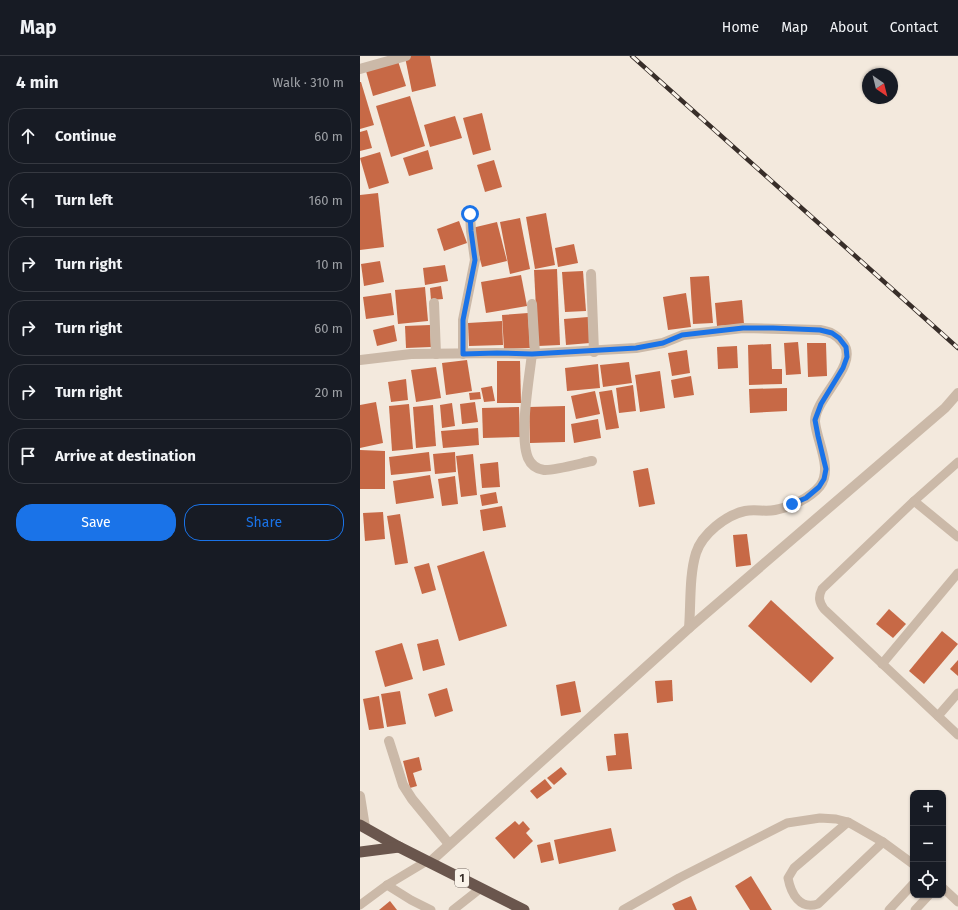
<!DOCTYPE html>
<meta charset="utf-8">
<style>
:root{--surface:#171b24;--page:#242831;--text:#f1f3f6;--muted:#9ea1a6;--line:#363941;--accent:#1a73e8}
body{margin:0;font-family:"Fira Sans",sans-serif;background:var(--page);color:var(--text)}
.controls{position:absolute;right:12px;bottom:12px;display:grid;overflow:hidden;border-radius:8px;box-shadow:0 1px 3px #0004}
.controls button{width:36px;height:36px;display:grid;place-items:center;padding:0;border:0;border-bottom:1px solid var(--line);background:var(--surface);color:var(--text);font:20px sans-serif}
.compass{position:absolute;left:502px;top:12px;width:36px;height:36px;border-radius:50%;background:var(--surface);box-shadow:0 1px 3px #0004;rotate:145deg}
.stop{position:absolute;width:12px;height:12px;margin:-9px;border:3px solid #1a73e8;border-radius:50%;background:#fff}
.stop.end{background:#1a73e8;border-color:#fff;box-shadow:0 1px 4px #0008}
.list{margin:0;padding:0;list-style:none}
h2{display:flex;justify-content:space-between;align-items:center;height:52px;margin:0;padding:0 16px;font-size:17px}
h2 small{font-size:13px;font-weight:400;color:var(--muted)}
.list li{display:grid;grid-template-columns:26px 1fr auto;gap:12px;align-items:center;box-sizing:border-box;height:56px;margin:0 8px 8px;padding:0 8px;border:1px solid var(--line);border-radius:16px}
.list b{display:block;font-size:15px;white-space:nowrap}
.list em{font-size:13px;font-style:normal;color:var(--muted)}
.actions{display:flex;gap:8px;padding:12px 16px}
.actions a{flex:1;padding:9px 0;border:1px solid var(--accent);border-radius:16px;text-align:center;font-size:14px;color:var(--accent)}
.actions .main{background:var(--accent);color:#fff}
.icon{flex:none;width:22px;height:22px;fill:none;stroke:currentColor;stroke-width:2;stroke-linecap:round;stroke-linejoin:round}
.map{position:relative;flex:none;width:598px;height:854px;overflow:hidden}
header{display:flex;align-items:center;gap:24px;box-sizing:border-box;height:56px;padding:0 20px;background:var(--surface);border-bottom:1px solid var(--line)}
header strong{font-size:19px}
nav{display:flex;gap:22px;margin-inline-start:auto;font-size:14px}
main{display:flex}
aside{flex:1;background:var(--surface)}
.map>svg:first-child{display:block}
.building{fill:#c76946}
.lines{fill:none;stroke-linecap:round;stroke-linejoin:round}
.service{stroke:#cbb9a8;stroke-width:9}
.minor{stroke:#cbb9a8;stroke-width:10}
.trunk{stroke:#6a564d;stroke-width:11}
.rail-casing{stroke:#382e29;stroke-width:4.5}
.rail{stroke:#faf3e9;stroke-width:3;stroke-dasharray:9;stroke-linecap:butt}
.route{stroke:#1a73e8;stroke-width:5}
.labels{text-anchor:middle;stroke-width:3;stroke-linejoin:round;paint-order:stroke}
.shield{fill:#faf3e9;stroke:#726963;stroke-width:1}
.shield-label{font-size:11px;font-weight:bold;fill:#382e29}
</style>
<header>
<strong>Map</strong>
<nav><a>Home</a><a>Map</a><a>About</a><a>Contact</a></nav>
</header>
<main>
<aside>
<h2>4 min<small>Walk · 310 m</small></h2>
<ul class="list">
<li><svg class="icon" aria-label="ahead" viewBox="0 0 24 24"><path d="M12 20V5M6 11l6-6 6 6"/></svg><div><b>Continue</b></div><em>60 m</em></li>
<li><svg class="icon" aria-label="left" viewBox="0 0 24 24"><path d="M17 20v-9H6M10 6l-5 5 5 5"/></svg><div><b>Turn left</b></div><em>160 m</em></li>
<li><svg class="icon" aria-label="right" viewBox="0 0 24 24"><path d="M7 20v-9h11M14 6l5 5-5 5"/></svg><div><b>Turn right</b></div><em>10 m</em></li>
<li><svg class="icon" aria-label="right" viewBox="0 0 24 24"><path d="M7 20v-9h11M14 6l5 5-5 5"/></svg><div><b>Turn right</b></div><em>60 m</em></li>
<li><svg class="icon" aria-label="right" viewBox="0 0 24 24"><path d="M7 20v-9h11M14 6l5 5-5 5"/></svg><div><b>Turn right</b></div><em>20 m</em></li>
<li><svg class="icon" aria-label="arrive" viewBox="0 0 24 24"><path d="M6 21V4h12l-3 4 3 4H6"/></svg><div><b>Arrive at destination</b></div></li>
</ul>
<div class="actions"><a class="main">Save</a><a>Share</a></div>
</aside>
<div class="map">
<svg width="598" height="854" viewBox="0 0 598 854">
<rect width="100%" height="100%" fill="#f3e9dd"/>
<g class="building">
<path d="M48 0H70L76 30 52 36 45 1Z"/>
<path d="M38 5 46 30 13 40 6 15Z"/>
<path d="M0 26H1L14 69 0 73Z"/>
<path d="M50 40 65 90 31 101 16 50Z"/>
<path d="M122 57 131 94 113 99 103 62Z"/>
<path d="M95 60 102 82 70 91 64 69Z"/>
<path d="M7 74 12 92 0 95V76Z"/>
<path d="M68 94 73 113 49 120 43 102Z"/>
<path d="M20 96 29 127 9 133 0 102Z"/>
<path d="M134 104 142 131 125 136 117 109Z"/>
<path d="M18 137 24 191 0 194V139Z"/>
<path d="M186 157 195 209 175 213 166 161Z"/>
<path d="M160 162 170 213 150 218 140 166Z"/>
<path d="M99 165 107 187 84 195 77 173Z"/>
<path d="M137 166 147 205 122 211 112 172Z"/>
<path d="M214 188 218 207 198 211 195 192Z"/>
<path d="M20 205 24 226 4 230 1 208Z"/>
<path d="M85 209 88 225 65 229 63 212Z"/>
<path d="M197 213 200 289 178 290 174 214Z"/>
<path d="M223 215 226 255 205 256 202 216Z"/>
<path d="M161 219 167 250 126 257 121 226Z"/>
<path d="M349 220 353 267 333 268 330 221Z"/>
<path d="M81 230 83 243 71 244 70 232Z"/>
<path d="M65 231 68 265 38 268 35 234Z"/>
<path d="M31 237 34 259 6 263 3 241Z"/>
<path d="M326 237 331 271 308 274 303 241Z"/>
<path d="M382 244 384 268 357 270 355 247Z"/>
<path d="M168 257 170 292 144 293 142 259Z"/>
<path d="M228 261 230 287 206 289 204 263Z"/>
<path d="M142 265 143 289 109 290 108 267Z"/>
<path d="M34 269 37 285 17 290 13 274Z"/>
<path d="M70 269 71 291 46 292 45 270Z"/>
<path d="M438 286 441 318 426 319 424 287Z"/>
<path d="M447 287H466L467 320 448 321Z"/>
<path d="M411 288 412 313H422V328L389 329 388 289Z"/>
<path d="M377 290 378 312 358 313 357 291Z"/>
<path d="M327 294 330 317 312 320 308 297Z"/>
<path d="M107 304 112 335 86 339 82 307Z"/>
<path d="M137 305H160L161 347H137Z"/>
<path d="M269 306 272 327 243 331 240 309Z"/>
<path d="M238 308 240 332 207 335 205 312Z"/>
<path d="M76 311 81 342 56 346 51 314Z"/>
<path d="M300 315 305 352 280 356 275 319Z"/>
<path d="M331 320 334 339 314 342 311 324Z"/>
<path d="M46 323 48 344 31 346 28 326Z"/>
<path d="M273 329 276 355 259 357 256 332Z"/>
<path d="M132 330 135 345 124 346 121 332Z"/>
<path d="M427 332V355L390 357 389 333Z"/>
<path d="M252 334 259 372 246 374 239 336Z"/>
<path d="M235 335 240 358 216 363 211 340Z"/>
<path d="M120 336 121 343 110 344 109 337Z"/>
<path d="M16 346 23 387 0 392V349Z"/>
<path d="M115 346 118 366 102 368 100 348Z"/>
<path d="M92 347 95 370 82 372 80 349Z"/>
<path d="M49 348 53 393 32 395 29 350Z"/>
<path d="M73 349 76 390 56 392 53 351Z"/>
<path d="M205 350V386L170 387 169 351Z"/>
<path d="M159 351 160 381 123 382 122 352Z"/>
<path d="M238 363 241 382 214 387 211 368Z"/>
<path d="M118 372 119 389 83 392 81 375Z"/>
<path d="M0 394 25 395V433H0Z"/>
<path d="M69 396 71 415 31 419 29 401Z"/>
<path d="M95 396 96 416 75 418 73 398Z"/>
<path d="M113 398 117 439 101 441 96 400Z"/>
<path d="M138 406 140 431 122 432 120 408Z"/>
<path d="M288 412 295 448 279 451 273 415Z"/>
<path d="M70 419 74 442 36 448 33 425Z"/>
<path d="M95 420 98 448 82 450 78 423Z"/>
<path d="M136 436 138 447 122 450 120 439Z"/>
<path d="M142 450 146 471 123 475 120 454Z"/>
<path d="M23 456 25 483 5 485 3 457Z"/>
<path d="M40 458 48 507 35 509 27 460Z"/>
<path d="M387 478 391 509 376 511 373 479Z"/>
<path d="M124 495 147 570 99 585 77 510Z"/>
<path d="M69 507 76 534 62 538 54 511Z"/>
<path d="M411 544 474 602 451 627 388 570Z"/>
<path d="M529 553 546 568 533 582 516 568Z"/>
<path d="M582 575 598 588 564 628 549 615Z"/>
<path d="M78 583 85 609 63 615 57 588Z"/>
<path d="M42 587 53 623 25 631 15 595Z"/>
<path d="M598 604V620L590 613Z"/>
<path d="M312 624 313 645 297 647 295 625Z"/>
<path d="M215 625 221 656 201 660 196 629Z"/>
<path d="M87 632 93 655 75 661 68 638Z"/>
<path d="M40 635 46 668 27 671 21 638Z"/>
<path d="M19 640 24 672 9 674 3 643Z"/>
<path d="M268 677 272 713 248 715 246 700 256 699 254 678Z"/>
<path d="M59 701 62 714 53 717 57 730 50 732 43 705Z"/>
<path d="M201 711 207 718 194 729 187 722Z"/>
<path d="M185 723 192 732 177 743 170 735Z"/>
<path d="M155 765 159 769 163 765 170 773 166 777 173 785 154 803 135 782Z"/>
<path d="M251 772 256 795 199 808 194 784Z"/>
<path d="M190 786 194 804 181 807 177 789Z"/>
<path d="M391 820 412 854H390L375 830Z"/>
<path d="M331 840 337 854H315L312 848Z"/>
<path d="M30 845 37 854H19Z"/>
</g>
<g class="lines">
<g class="service">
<path d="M598 406 554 445 462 533C458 541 459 546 464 553L598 679"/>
<path d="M554 445 598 481"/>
<path d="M522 608 598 517"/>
<path d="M578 660 598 637"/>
<path d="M488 766 434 812 428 822C431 838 440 854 458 848L523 786"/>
<path d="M27 829 51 844 71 854"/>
<path d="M583 832 598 846"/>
<path d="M0 849 27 829 67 805"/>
<path d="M93 854 121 832"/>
<path d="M263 854 319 822 427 767 460 762 476 763 488 766 523 786 553 808"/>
<path d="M529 854 553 828"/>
<path d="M555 854 569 839"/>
</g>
<g class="minor">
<path d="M0 13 46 0"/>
<path d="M231 218 234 296"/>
<path d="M74 247 76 298"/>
<path d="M172 248 175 298"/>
<path d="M103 298V264L115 204 111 175 110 158"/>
<path d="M172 298C169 323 159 380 168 402 171 409 177 413 184 414 193 415 222 407 232 405"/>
<path d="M0 304 51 298 137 297 172 298 276 292 303 287 323 279 383 272 460 274C470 276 476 278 483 287 500 309 454 342 455 366 457 386 473 413 460 430 450 442 431 451 415 454 405 456 395 453 385 455 366 459 342 478 336 497 329 520 331 548 329 572"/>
<path d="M29 685 43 729 52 743 89 788"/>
<path d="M0 740 5 771"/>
<path d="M70 806 329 572 585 352 598 337"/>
</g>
<g class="trunk">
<path d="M0 769 39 791 164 854"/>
<path d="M0 796 39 791"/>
</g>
<defs>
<path id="rail" d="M272 0 598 292"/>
</defs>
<use href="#rail" class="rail-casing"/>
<use href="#rail" class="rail"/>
</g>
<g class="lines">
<path class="route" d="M110 158 111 175 115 204 103 264V298L137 297 172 298 276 292 303 287 322 279 383 272H413L460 274 472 277 479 282 486 291 487 301 483 312 461 348 455 364 458 380 464 405 466 413 464 423 459 431 446 442 432 448"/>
</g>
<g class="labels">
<rect class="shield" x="95" y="813" width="14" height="18" rx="3"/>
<g class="shield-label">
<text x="102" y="826">1</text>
</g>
</g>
</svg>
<div class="controls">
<button>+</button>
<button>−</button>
<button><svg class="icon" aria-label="locate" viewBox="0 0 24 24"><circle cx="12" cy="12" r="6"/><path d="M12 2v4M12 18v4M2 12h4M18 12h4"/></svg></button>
</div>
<svg class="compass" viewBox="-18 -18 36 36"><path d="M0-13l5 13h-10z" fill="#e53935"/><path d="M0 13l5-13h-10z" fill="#9ea1a6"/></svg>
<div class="stop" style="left:110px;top:158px"></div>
<div class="stop end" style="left:432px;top:448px"></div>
</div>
</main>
